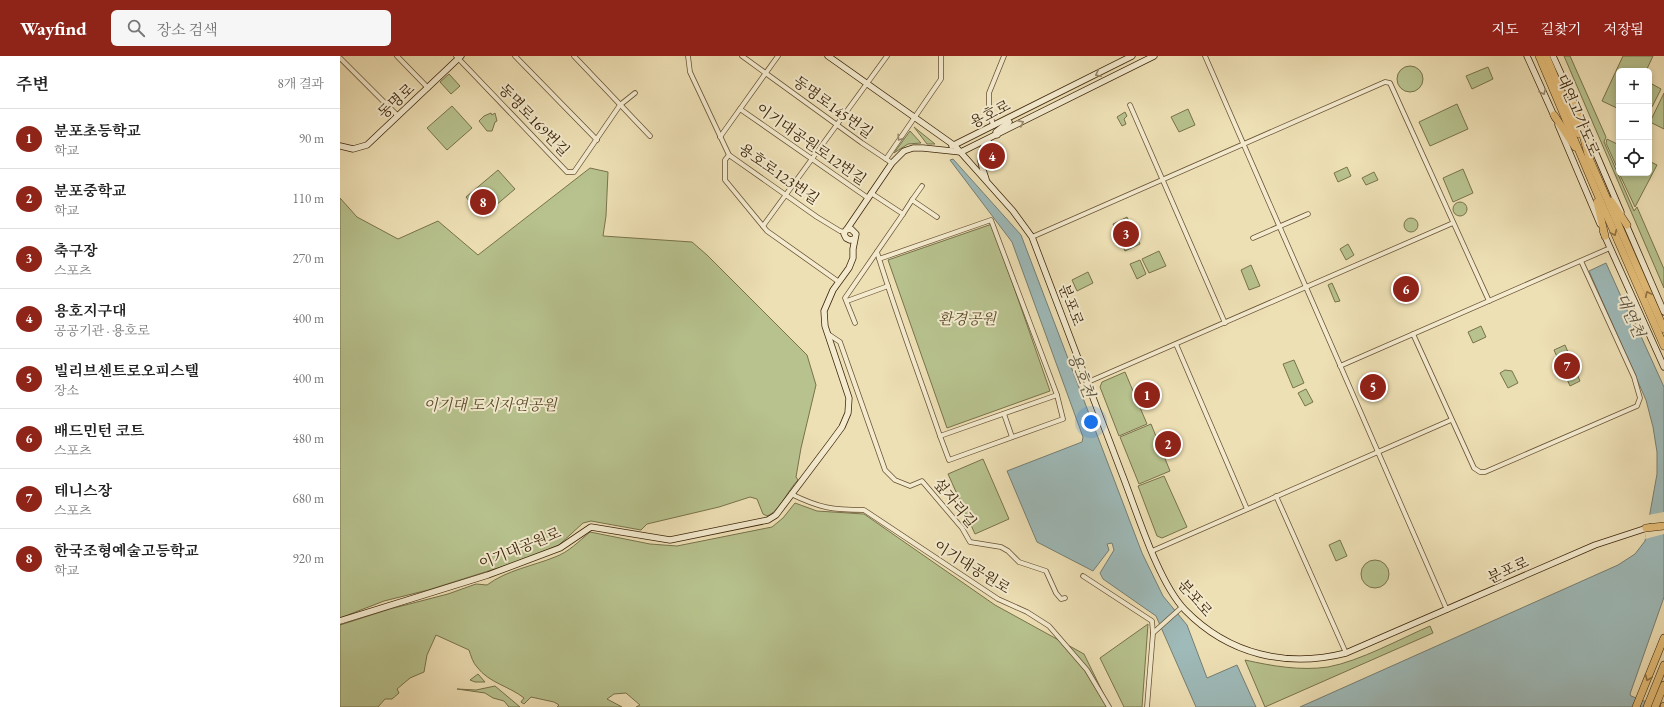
<!DOCTYPE html>
<html lang="ko">
<meta charset="utf-8">
<style>
:root{--surface:#fff;--page:#f6f6f6;--text:#222;--muted:#767676;--line:#e0e0e0;--accent:#8f2418}
body{margin:0;font-family:"EB Garamond","Noto Serif KR",serif;background:var(--page);color:var(--text)}
.controls{position:absolute;right:12px;top:12px;display:grid;overflow:hidden;border-radius:6px;box-shadow:0 2px 6px #0003}
.controls button{width:36px;height:36px;display:grid;place-items:center;padding:0;border:0;border-bottom:1px solid var(--line);background:var(--surface);color:var(--text);font:20px sans-serif}
.you{position:absolute;left:751px;top:366px;width:14px;height:14px;margin:-10px;border:3px solid #fff;border-radius:50%;background:#1a73e8;box-shadow:0 0 0 6px #1a73e833}
.badge{display:grid;place-items:center;width:26px;height:26px;border-radius:50%;background:var(--accent);color:#fff;font-size:13px;font-weight:700}
.pin{position:absolute;translate:-50% -50%;border:2px solid #fff;box-shadow:0 1px 4px #0006}
.list{margin:0;padding:0;list-style:none}
h2{display:flex;justify-content:space-between;align-items:center;height:52px;margin:0;padding:0 16px;font-size:17px}
h2 small{font-size:13px;font-weight:400;color:var(--muted)}
.list li{display:grid;grid-template-columns:26px 1fr auto;gap:12px;align-items:center;box-sizing:border-box;height:60px;padding:0 16px;border-top:1px solid var(--line)}
.list b{display:block;font-size:15px;white-space:nowrap}
.list p{margin:0;font-size:13px;white-space:nowrap;color:var(--muted)}
.list em{font-size:13px;font-style:normal;color:var(--muted)}
.icon{flex:none;width:22px;height:22px;fill:none;stroke:currentColor;stroke-width:2;stroke-linecap:round;stroke-linejoin:round}
.map{position:relative;flex:none;width:1324px;height:651px;overflow:hidden}
header{display:flex;align-items:center;gap:24px;box-sizing:border-box;height:56px;padding:0 20px;background:var(--accent);color:#fff}
header strong{font-size:19px}
nav{display:flex;gap:22px;margin-inline-start:auto;font-size:14px}
.search{width:280px;height:36px;background:var(--page);display:flex;align-items:center;gap:10px;box-sizing:border-box;padding:0 14px;border-radius:6px;color:var(--muted);font-size:15px}
main{display:flex}
aside{flex:1;background:var(--surface)}
.map>svg:first-child{display:block}
.green{fill:#b7c28e;stroke:#79724c}
.water{fill:#9ebab9;stroke:#767e73}
.pier{fill:#eee0b5}
.lines{fill:none;stroke-linecap:round;stroke-linejoin:round}
.street-casing{stroke:#685234;stroke-width:5.5}
.secondary-casing{stroke:#3b2309;stroke-width:7}
.highway-casing{stroke:#3b2309;stroke-width:8}
.street{stroke:#f4ebcf;stroke-width:4}
.secondary{stroke:#f4ebcf;stroke-width:5.5}
.highway{stroke:#e7c07a;stroke-width:7}
.oneway{stroke:#98876c}
.oneway2{stroke:#917242}
.labels{text-anchor:middle;stroke-width:4;stroke-linejoin:round;paint-order:stroke}
.street-label{font-size:15px;fill:#3b2309;stroke:#f4ebcf}
.park-label{font-size:15px;font-style:italic;fill:#5a4b2a;stroke:#f4ebcf}
.water-label{font-size:16px;font-style:italic;fill:#59503e;stroke:#f4ebcf}
</style>
<header>
<strong>Wayfind</strong>
<div class="search"><svg class="icon" aria-label="search" viewBox="0 0 24 24"><circle cx="10" cy="10" r="6"/><path d="M15 15l6 6"/></svg>장소 검색</div>
<nav><a>지도</a><a>길찾기</a><a>저장됨</a></nav>
</header>
<main>
<aside>
<h2>주변<small>8개 결과</small></h2>
<ul class="list">
<li><span class="badge">1</span><div><b>분포초등학교</b><p>학교</p></div><em>90 m</em></li>
<li><span class="badge">2</span><div><b>분포중학교</b><p>학교</p></div><em>110 m</em></li>
<li><span class="badge">3</span><div><b>축구장</b><p>스포츠</p></div><em>270 m</em></li>
<li><span class="badge">4</span><div><b>용호지구대</b><p>공공기관 · 용호로</p></div><em>400 m</em></li>
<li><span class="badge">5</span><div><b>빌리브센트로오피스텔</b><p>장소</p></div><em>400 m</em></li>
<li><span class="badge">6</span><div><b>배드민턴 코트</b><p>스포츠</p></div><em>480 m</em></li>
<li><span class="badge">7</span><div><b>테니스장</b><p>스포츠</p></div><em>680 m</em></li>
<li><span class="badge">8</span><div><b>한국조형예술고등학교</b><p>학교</p></div><em>920 m</em></li>
</ul>
</aside>
<div class="map">
<svg width="1324" height="651" viewBox="0 0 1324 651">
<rect width="100%" height="100%" fill="#eee0b5"/>
<filter id="stains"><feTurbulence type="fractalNoise" baseFrequency=".005" numOctaves="4"/><feColorMatrix values="0 0 0 0 .2 0 0 0 0 .09 0 0 0 0 .02 0 0 0 .5 -.17"/></filter>
<radialGradient id="worn" r=".72"><stop offset=".6" stop-color="#630" stop-opacity="0"/><stop offset="1" stop-color="#630" stop-opacity=".3"/></radialGradient>
<g class="green">
<path d="M1224 0H1230L1266 81 1264 86 1294 155 1297 151 1324 213V232Z"/>
<path d="M1283 0H1313L1306 15H1279V53L1262 45Z"/>
<circle cx="1070" cy="23" r="13"/>
<path d="M1148 11 1153 23 1132 33 1126 20Z"/>
<path d="M109 18 120 30 111 38 100 26Z"/>
<path d="M1312 28 1321 33 1312 51 1309 49V34Z"/>
<path d="M1324 37V73L1310 66Z"/>
<path d="M1117 48 1128 73 1090 90 1079 66Z"/>
<path d="M112 50 132 72 107 94 87 72Z"/>
<path d="M848 53 855 69 839 76 831 61Z"/>
<path d="M785 56 787 60 784 63 786 68 782 70 777 61Z"/>
<path d="M151 57 152 59 155 57 157 65 155 66 152 75H147L139 65 144 60Z"/>
<path d="M574 71 595 88H587Z"/>
<path d="M570 75 581 87 568 88 554 97Z"/>
<path d="M1267 83 1279 89V116L1266 87Z"/>
<path d="M1309 105 1317 109 1295 151 1279 117H1309Z"/>
<path d="M1007 111 1011 120 998 126 994 117Z"/>
<path d="M250 112 268 116 266 160 263 180 352 186 367 199 467 299 476 329 461 392 456 421 458 424C448 434 439 456 427 460L423 458 417 443 410 441 379 451 307 468 301 474 251 465 243 467 219 489 177 506 88 534 44 545 0 562V142L17 161 58 183 98 165 138 199Z"/>
<path d="M1123 113 1133 137 1113 146 1103 122Z"/>
<path d="M158 114 175 133 142 161 126 141Z"/>
<path d="M1034 116 1038 124 1026 129 1022 122Z"/>
<circle cx="1120" cy="153" r="7"/>
<path d="M787 161 800 188 785 195 773 168Z"/>
<circle cx="1071" cy="169" r="7"/>
<path d="M652 168 710 335 607 372 548 204Z"/>
<path d="M1008 188 1014 199 1006 204 1000 193Z"/>
<path d="M819 195 826 210 809 217 802 203Z"/>
<path d="M800 204 806 218 797 223 790 208Z"/>
<path d="M911 209 920 230 909 234 901 214Z"/>
<path d="M748 216 753 227 737 235 732 224Z"/>
<path d="M1072 223 1077 235 1060 242 1055 231Z"/>
<path d="M992 227 1000 245 995 246 988 229Z"/>
<path d="M1141 270 1146 281 1133 287 1128 276Z"/>
<path d="M1225 289 1240 325 1230 330 1214 294Z"/>
<path d="M954 304 964 327 953 332 943 308Z"/>
<path d="M1165 314 1172 315 1178 327 1168 332 1160 317Z"/>
<path d="M785 316 807 368 779 380 760 331 762 326Z"/>
<path d="M966 333 973 346 965 350 958 337Z"/>
<path d="M811 368 830 415 799 428 780 381Z"/>
<path d="M643 403 669 463 635 478 608 418Z"/>
<path d="M824 420 847 471 822 482 817 480 798 430Z"/>
<path d="M455 447 477 455 524 458 655 549 744 598 770 651H296L300 649 286 637 274 638 267 643 282 651H217L219 649 214 646 191 641 184 648 181 646 184 642C169 630 149 627 137 611 133 607 131 600 129 594L96 579 87 599 84 616 70 622 57 633 59 637 52 643H45L38 651H0V569L50 553 108 538 136 528 147 529C167 514 193 510 215 501 229 496 239 485 250 476L310 488 337 490 432 471 443 462Z"/>
<path d="M1000 484 1007 500 996 505 989 489Z"/>
<circle cx="1035" cy="518" r="14"/>
<path d="M808 568 802 651H784L760 602Z"/>
<path d="M1090 570 1093 577 925 651 905 604C932 610 960 615 988 611 1020 605 1060 583 1090 570Z"/>
<path d="M138 618 145 626H135L130 624Z"/>
<path d="M155 630 180 651H169L164 645 153 642 145 637 117 633 136 634Z"/>
</g>
<g class="water">
<path d="M613 103 681 179 802 497 823 540 847 569 867 622 897 609 916 651H856L816 560 763 523 760 517 774 494 772 487 767 488 769 494 753 515 697 486 667 415 742 386 743 381 672 186 610 104Z"/>
<path d="M1266 207 1288 256H1290L1324 331V541L1290 638 1291 640 1320 651H960L1278 509 1295 498 1305 485 1317 418V396L1313 371 1306 344 1249 215Z"/>
</g>
<path class="pier" d="M1324 456V478L1305 483 1308 459Z"/>
<g class="lines">
<defs>
<g id="street">
<path d="M57 0 88 32"/>
<path d="M116 0 227 116H234L280 49 295 37"/>
<path d="M175 0 257 84"/>
<path d="M234 0 310 80"/>
<path d="M348 0 350 16 389 99 477 161 500 175 505 176"/>
<path d="M402 0 522 87 552 107"/>
<path d="M865 0 1107 554"/>
<path d="M0 2 58 60"/>
<path d="M790 49 885 267"/>
<path d="M400 53 528 142"/>
<path d="M653 70 649 51V37L664 0"/>
<path d="M380 81 438 0"/>
<path d="M389 99 385 104V124L427 175 499 226"/>
<path d="M546 103 601 23V0"/>
<path d="M531 137 563 158 572 144 597 161"/>
<path d="M572 144 582 130"/>
<path d="M423 170 547 0"/>
<path d="M692 181 1045 26 1050 27 1149 245"/>
<path d="M913 182 968 158"/>
<path d="M537 196C556 258 579 319 600 380L717 339 651 164 539 203"/>
<path d="M507 245 548 230"/>
<path d="M515 267 505 242 563 158"/>
<path d="M488 278 500 286 545 414 555 424 570 430 582 425 622 472 630 486 661 491 668 495 679 506 706 515 716 537 721 543 725 542"/>
<path d="M1073 278 1134 412 1140 416H1145L1297 350 1300 342 1294 321 1241 205"/>
<path d="M836 288 907 453"/>
<path d="M1000 310 1270 192"/>
<path d="M748 326 1113 167"/>
<path d="M664 358 672 381"/>
<path d="M600 380 609 404 723 363 717 339"/>
<path d="M451 438C480 452 492 454 524 454L658 543 687 556 709 570 747 614 769 651"/>
<path d="M936 440 1006 597"/>
<path d="M812 495 1111 364"/>
<path d="M743 520 812 565 813 577"/>
<path d="M807 651 813 577 842 551"/>
</g>
<g id="secondary">
<path d="M488 0 615 90 673 155 692 181C722 260 752 339 782 418 797 456 818 526 845 554 889 599 947 612 1006 597L1255 489 1310 471"/>
<path d="M1187 0 1215 62"/>
<path d="M1213 0 1236 51"/>
<path d="M1242 65 1281 156"/>
<path d="M1218 69 1260 168"/>
<path d="M657 79 656 76 669 66"/>
<path d="M0 90 13 93 27 89 121 0"/>
<path d="M612 90 792 0"/>
<path d="M646 123C641 108 636 98 648 85"/>
<path d="M1285 166 1324 256"/>
<path d="M507 173 552 107 564 95 573 92H583L621 96 814 0"/>
<path d="M1263 176 1324 311"/>
<path d="M0 565 148 519 220 492 251 471 330 484 428 464 436 459 491 386 502 371 508 357 509 342 485 270 484 255 493 234 509 212 513 202V193L516 178 511 173 506 174 504 178 506 182 510 184 514 183"/>
</g>
<g id="highway">
<path d="M1199 0 1253 128 1324 290"/>
<path d="M1206 0 1239 78"/>
<path d="M1235 49 1249 102 1324 273"/>
<path d="M1214 59 1235 91"/>
<path d="M1271 145 1287 169"/>
<path d="M1257 146 1265 180"/>
<path d="M1306 472 1324 470"/>
<path d="M1296 651 1324 582"/>
<path d="M1307 651 1324 609"/>
<path d="M1315 651 1324 629"/>
<path d="M1324 651V650"/>
</g>
</defs>
<use href="#street" class="street-casing"/>
<use href="#secondary" class="secondary-casing"/>
<use href="#highway" class="highway-casing"/>
<use href="#street" class="street"/>
<use href="#secondary" class="secondary"/>
<use href="#highway" class="highway"/>
</g>
<defs><path id="oneway-chevron" d="M-2-3.5L2.5 0L-2 3.5" fill="none" stroke-width="1.6" stroke-linecap="round" stroke-linejoin="round"/></defs>
<g class="oneway">
<use href="#oneway-chevron" transform="translate(758 18) rotate(153)"/>
<use href="#oneway-chevron" transform="translate(1203 36) rotate(66)"/>
<use href="#oneway-chevron" transform="translate(681 67) rotate(-27)"/>
<use href="#oneway-chevron" transform="translate(560 82) rotate(123)"/>
</g>
<g class="oneway2">
<use href="#oneway-chevron" transform="translate(1274 177) rotate(66)"/>
<use href="#oneway-chevron" transform="translate(1308 238) rotate(-114)"/>
<use href="#oneway-chevron" transform="translate(1308 622) rotate(112)"/>
</g>
<g class="labels">
<g class="street-label">
<text transform="translate(56 45) rotate(-43)" y="5">동명로</text>
<text transform="translate(493 51) rotate(36)" y="5">동명로145번길</text>
<text transform="translate(650 58) rotate(-27)" y="5">용호로</text>
<text transform="translate(1238 59) rotate(67)" y="5">대연고가도로</text>
<text transform="translate(194 64) rotate(46)" y="5">동명로169번길</text>
<text transform="translate(471 88) rotate(35)" y="5">이기대공원로12번길</text>
<text transform="translate(439 118) rotate(35)" y="5">용호로123번길</text>
<text transform="translate(731 249) rotate(69)" y="5">분포로</text>
<text transform="translate(615 447) rotate(51)" y="5">섶자리길</text>
<text transform="translate(180 492) rotate(-22)" y="5">이기대공원로</text>
<text transform="translate(632 511) rotate(32)" y="5">이기대공원로</text>
<text transform="translate(1168 514) rotate(-24)" y="5">분포로</text>
<text transform="translate(855 542) rotate(49)" y="5">분포로</text>
</g>
<g class="park-label">
<text x="627" y="268">환경공원</text>
<text x="150" y="354">이기대 도시자연공원</text>
</g>
<g class="water-label">
<text transform="translate(1291 259) rotate(66)" y="6">대연천</text>
<text transform="translate(742 319) rotate(69)" y="6">용호천</text>
</g>
</g>
<rect width="100%" height="100%" filter="url(#stains)"/>
<rect width="100%" height="100%" fill="url(#worn)"/>
</svg>
<div class="controls">
<button>+</button>
<button>−</button>
<button><svg class="icon" aria-label="locate" viewBox="0 0 24 24"><circle cx="12" cy="12" r="6"/><path d="M12 2v4M12 18v4M2 12h4M18 12h4"/></svg></button>
</div>
<div class="you"></div>
<div class="pin badge" style="left:807px;top:339px">1</div>
<div class="pin badge" style="left:828px;top:388px">2</div>
<div class="pin badge" style="left:786px;top:178px">3</div>
<div class="pin badge" style="left:652px;top:100px">4</div>
<div class="pin badge" style="left:1033px;top:331px">5</div>
<div class="pin badge" style="left:1066px;top:233px">6</div>
<div class="pin badge" style="left:1227px;top:310px">7</div>
<div class="pin badge" style="left:143px;top:146px">8</div>
</div>
</main>
